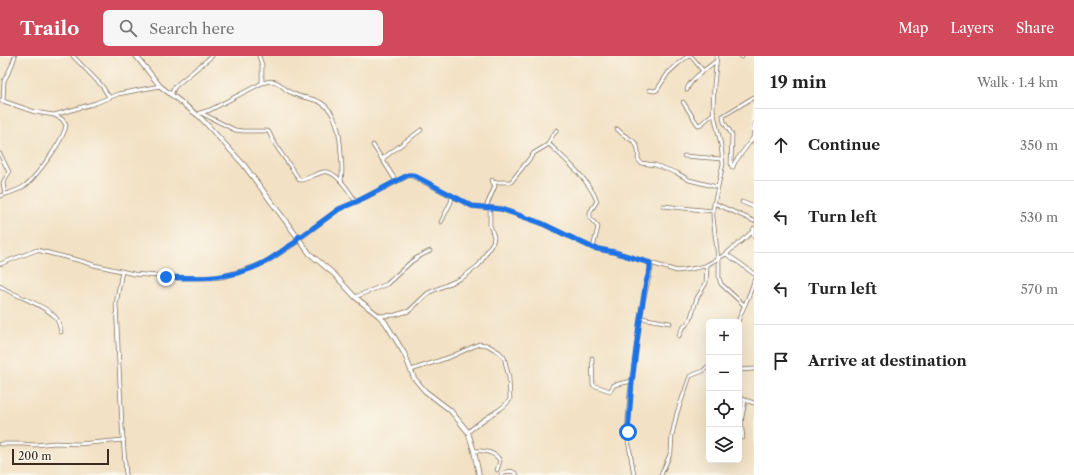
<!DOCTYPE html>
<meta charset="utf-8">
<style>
:root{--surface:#fff;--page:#f6f6f6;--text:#222;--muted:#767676;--line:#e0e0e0;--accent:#d1495b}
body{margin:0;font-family:"Libre Caslon Text",serif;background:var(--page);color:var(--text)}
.controls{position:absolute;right:12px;bottom:12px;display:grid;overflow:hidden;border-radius:6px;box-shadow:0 4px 16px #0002}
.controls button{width:36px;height:36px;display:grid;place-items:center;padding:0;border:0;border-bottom:1px solid var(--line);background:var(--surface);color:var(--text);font:20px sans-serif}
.scale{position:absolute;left:12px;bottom:10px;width:97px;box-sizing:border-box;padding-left:4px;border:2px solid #3b2a1e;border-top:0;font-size:11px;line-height:14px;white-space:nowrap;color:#3b2a1e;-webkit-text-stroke:3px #fbf7ec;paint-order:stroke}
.stop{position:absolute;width:12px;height:12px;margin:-9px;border:3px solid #1a73e8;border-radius:50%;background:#fff}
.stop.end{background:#1a73e8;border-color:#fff;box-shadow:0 1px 4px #0008}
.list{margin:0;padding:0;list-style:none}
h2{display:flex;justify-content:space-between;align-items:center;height:52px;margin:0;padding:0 16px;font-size:17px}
h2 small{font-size:13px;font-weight:400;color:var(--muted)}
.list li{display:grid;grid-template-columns:26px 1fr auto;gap:12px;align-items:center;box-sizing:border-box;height:72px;padding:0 16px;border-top:1px solid var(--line)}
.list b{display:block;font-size:15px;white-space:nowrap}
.list em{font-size:13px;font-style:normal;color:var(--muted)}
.icon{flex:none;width:22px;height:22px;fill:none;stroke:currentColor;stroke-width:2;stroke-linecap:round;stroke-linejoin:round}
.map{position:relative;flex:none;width:754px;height:419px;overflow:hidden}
header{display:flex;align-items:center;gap:24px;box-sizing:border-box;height:56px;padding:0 20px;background:var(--accent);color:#fff}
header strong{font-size:19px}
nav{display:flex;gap:22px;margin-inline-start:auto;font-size:14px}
.search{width:280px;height:36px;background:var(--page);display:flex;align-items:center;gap:10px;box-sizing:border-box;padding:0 14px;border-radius:6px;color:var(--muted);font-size:15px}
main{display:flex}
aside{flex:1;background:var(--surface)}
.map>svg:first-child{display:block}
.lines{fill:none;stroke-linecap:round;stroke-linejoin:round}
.street-casing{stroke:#7b6a58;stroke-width:4.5}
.secondary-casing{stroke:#7b6a58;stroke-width:5.5}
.street{stroke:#fff;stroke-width:3}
.secondary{stroke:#fff;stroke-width:4}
.route{stroke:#1a73e8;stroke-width:5}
</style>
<header>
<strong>Trailo</strong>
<div class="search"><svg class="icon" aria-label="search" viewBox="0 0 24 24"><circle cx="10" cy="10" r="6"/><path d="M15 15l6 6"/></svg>Search here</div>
<nav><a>Map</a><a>Layers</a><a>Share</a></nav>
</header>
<main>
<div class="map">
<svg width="754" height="419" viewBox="0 0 754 419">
<rect width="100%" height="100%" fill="#fbf7ec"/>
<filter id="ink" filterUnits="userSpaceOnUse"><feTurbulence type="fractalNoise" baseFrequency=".025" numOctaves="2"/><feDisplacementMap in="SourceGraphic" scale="8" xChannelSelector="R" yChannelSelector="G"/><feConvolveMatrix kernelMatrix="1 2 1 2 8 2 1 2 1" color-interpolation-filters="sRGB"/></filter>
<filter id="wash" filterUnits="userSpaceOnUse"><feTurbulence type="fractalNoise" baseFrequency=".012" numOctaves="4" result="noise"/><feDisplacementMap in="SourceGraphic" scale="16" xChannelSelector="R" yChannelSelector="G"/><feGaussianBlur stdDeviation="0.9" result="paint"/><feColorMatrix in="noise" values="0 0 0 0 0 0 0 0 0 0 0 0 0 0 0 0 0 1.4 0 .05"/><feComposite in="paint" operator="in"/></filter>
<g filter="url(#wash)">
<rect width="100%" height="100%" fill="#f2e1c4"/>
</g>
<g filter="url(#ink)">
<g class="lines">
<defs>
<g id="street">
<path d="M73 0 102 30 109 41"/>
<path d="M259 0 262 9V27"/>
<path d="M688 0 692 1 703 15"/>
<path d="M717 0 714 29 713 54 721 89 723 108 713 153V161L718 203"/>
<path d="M741 0 742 1"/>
<path d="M649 34 654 35 657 34 668 17 679 7 688 0"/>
<path d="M687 34C689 24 707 12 715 6"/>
<path d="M171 39 174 32 179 27 212 0"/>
<path d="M0 44 35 56 54 59 96 47 118 38 160 30"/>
<path d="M3 45 4 25 12 9 15 0"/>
<path d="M683 46 698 69 701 68 714 57"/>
<path d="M200 57 210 54 262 27C282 21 278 32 294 38 302 42 312 42 320 46 338 56 340 80 341 98 342 108 343 116 341 125"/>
<path d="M201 57 235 74 243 75H267L269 76C276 94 290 107 299 124H302C309 122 316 118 323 116 336 113 350 137 356 146"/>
<path d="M617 73C630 87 640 81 638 103L641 107 655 109 677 117 689 124 717 131"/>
<path d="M548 88 552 80 557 74"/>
<path d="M373 89 396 125"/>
<path d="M0 98 9 116 3 127 5 138"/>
<path d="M684 100 722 103"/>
<path d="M382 103 421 74"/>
<path d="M733 111H732L731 108 732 79 724 66 723 60 754 41"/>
<path d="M733 111 735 106 753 82 754 68"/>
<path d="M493 127 498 126H511L534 97 549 88C566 104 588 123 597 145L590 156V162L598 171 593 192"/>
<path d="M0 140C9 137 18 135 26 129 38 118 64 84 66 69L62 63 54 59"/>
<path d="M742 146 754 151"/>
<path d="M714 147 754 165"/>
<path d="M663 150 713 155"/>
<path d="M486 151 495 130 492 124"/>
<path d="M441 166 451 146 452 140"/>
<path d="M752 176 754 181"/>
<path d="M296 186 298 181 303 180 339 153 358 145 410 119 472 150 501 153 541 167 593 192 614 196 677 215 691 213 705 210 726 198 752 176 754 172"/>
<path d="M726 198 741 208 754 218"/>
<path d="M719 202V222L721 228 744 249"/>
<path d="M0 208 37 194 81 205 94 209 134 218 183 222H212L222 221 254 211 266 206 297 186"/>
<path d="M122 215 116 248 122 370 126 419"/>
<path d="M0 230C14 240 46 249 56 262 59 266 60 271 61 276"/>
<path d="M355 241 387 228 412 205 420 200 430 195"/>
<path d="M379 260 395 259 409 255 428 237 462 222 479 209 493 186 494 181 490 169V152"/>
<path d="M641 262 670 267"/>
<path d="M738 266C742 252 751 239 754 224"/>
<path d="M679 280C681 270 686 271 690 264L697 242 706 227 707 209"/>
<path d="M592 302 593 329 610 335 614 329 632 325"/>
<path d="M411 314 450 301 479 288 487 289 499 296 504 301 509 322 510 343C505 352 496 355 488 361 481 365 474 371 468 376"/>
<path d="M739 314 754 313"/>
<path d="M739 342 754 347"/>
<path d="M743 382 741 366 745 345"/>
<path d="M0 388H23L35 389 55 387 78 388 124 384"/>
<path d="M474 395C483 394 496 396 500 405L497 414"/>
<path d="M501 419C507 415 512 413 517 419"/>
<path d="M634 419 627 378 630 337 642 249 651 213 650 207"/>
<path d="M661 419 671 396 672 379 677 357 690 320 703 315 709 309"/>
</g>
<path id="secondary" d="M136 0 160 30 200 61 244 109 310 198 334 218 355 241 379 260 385 266 404 297 414 322 425 335 450 354 468 376 474 395 479 419"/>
</defs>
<use href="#street" class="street-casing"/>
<use href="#secondary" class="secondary-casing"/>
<use href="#street" class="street"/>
<use href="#secondary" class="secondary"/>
</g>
</g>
<g class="lines" filter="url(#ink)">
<path class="route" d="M166 221C200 223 235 223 265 206 276 200 285 192 296 186L298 181 302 180 339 153 358 145 408 119H413L472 150 501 153 541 167 593 192 614 196 650 207V213L646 226 639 270 632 326 628 376"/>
</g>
</svg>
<div class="controls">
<button>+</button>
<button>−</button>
<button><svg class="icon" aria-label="locate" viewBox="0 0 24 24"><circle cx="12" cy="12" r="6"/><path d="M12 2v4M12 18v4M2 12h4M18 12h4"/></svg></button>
<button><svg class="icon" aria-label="layers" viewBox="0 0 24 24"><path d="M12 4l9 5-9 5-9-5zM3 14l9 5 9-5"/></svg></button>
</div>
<div class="scale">200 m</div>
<div class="stop" style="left:628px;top:376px"></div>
<div class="stop end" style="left:166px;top:221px"></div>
</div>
<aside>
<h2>19 min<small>Walk · 1.4 km</small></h2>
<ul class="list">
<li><svg class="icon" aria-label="ahead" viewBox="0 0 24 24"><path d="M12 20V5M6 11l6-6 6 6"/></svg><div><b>Continue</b></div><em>350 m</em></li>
<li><svg class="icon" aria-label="left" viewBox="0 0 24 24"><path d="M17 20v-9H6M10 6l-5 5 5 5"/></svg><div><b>Turn left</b></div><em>530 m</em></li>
<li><svg class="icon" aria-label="left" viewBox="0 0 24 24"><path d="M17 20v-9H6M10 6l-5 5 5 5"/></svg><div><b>Turn left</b></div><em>570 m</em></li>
<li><svg class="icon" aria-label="arrive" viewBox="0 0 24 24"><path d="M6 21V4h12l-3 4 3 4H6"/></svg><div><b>Arrive at destination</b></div></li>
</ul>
</aside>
</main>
